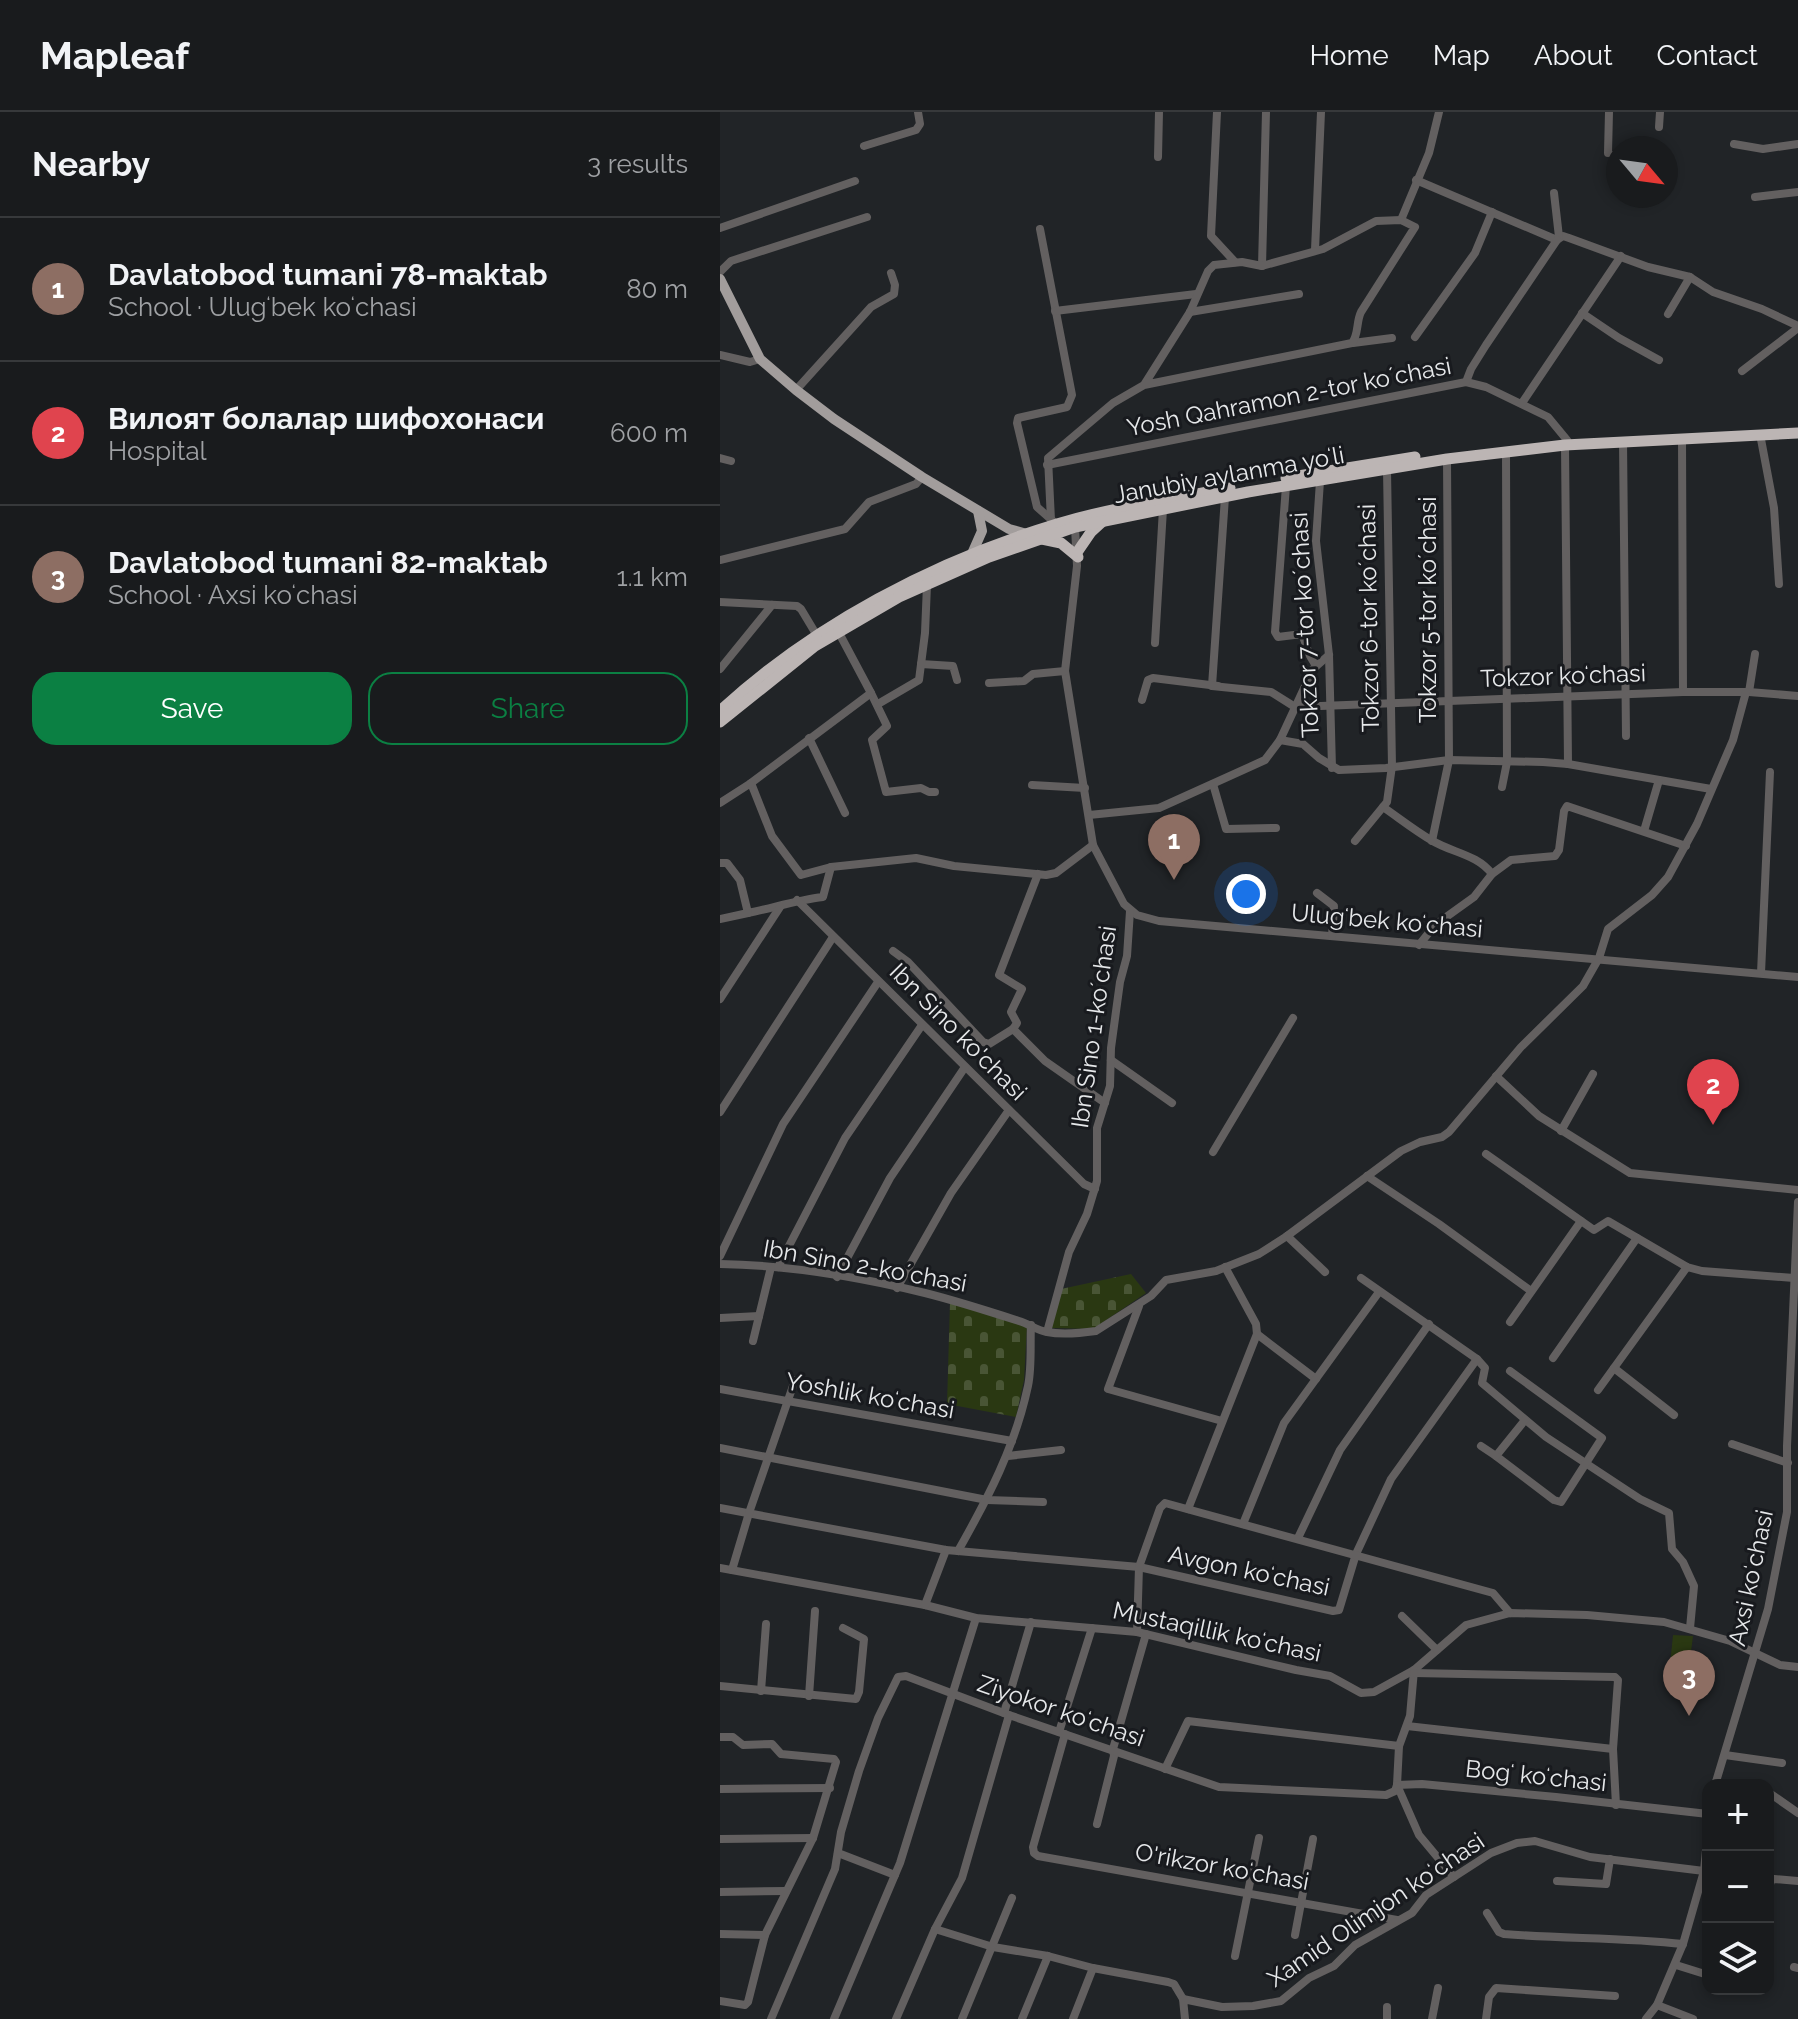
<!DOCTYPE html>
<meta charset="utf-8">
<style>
:root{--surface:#191b1d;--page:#222426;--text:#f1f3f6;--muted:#9fa1a4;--line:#37393b;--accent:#0b8043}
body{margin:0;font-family:Raleway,sans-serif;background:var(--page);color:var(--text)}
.controls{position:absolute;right:24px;bottom:24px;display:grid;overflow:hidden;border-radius:16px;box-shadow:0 4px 12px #0003}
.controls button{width:72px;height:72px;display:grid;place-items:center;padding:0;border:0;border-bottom:2px solid var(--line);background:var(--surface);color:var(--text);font:40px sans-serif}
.compass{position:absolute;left:886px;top:24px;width:72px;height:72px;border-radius:50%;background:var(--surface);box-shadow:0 4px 12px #0003;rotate:119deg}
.you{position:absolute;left:526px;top:782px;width:28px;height:28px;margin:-20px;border:6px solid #fff;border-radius:50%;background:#1a73e8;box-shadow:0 0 0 12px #1a73e833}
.badge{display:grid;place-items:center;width:52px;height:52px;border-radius:50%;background:var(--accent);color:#fff;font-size:26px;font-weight:700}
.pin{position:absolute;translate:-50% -66px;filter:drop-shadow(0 2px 4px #0008)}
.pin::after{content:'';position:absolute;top:42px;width:28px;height:24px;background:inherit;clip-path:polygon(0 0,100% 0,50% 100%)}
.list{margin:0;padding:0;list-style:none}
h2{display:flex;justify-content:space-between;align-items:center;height:104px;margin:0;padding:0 32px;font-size:34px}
h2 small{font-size:26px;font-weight:400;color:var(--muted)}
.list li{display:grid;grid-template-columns:52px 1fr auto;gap:24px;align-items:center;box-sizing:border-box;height:144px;padding:0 32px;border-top:2px solid var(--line)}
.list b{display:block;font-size:30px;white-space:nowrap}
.list p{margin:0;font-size:26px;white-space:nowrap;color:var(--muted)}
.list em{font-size:26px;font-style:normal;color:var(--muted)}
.actions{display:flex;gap:16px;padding:24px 32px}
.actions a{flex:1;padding:18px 0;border:2px solid var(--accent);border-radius:24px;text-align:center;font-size:28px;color:var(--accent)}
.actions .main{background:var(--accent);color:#fff}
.icon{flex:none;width:44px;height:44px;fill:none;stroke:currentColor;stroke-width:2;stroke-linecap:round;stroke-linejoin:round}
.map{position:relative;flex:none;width:1078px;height:1907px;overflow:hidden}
header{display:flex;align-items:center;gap:48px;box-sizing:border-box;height:112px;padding:0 40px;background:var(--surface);border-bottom:2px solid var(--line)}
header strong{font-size:38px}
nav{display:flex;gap:44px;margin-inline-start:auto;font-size:28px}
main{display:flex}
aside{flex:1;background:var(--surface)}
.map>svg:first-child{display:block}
.grass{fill:#2a3812}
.cemetery{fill:url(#cemetery-stones)}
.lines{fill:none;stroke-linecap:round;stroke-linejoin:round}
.minor{stroke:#636060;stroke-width:8}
.major{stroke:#a29d9c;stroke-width:10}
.highway{stroke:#bcb5b4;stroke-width:11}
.labels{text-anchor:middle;stroke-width:6;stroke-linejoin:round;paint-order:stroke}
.street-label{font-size:24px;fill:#e6e8ea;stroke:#181a1e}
</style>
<header>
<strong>Mapleaf</strong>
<nav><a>Home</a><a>Map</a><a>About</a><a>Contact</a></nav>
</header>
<main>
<aside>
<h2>Nearby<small>3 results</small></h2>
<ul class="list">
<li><span class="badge" style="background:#8d6e63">1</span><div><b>Davlatobod tumani 78-maktab</b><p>School · Ulugʻbek koʻchasi</p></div><em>80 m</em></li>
<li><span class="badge" style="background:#e0444e">2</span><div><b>Вилоят болалар шифохонаси</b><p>Hospital</p></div><em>600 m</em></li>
<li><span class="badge" style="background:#8d6e63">3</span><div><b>Davlatobod tumani 82-maktab</b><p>School · Axsi koʻchasi</p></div><em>1.1 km</em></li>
</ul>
<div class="actions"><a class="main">Save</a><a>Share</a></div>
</aside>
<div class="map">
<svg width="1078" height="1907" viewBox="0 0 1078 1907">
<defs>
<pattern id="cemetery-stones" width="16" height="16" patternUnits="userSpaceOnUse" patternTransform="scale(2)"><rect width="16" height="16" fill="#2a3812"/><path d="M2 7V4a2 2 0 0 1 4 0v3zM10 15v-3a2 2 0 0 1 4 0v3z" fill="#495535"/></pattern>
</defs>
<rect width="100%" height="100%" fill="#212427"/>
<path class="grass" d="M953 1523 973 1524 968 1564 949 1562Z"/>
<g class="cemetery">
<path d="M411 1162 426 1181 373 1217 331 1216 341 1177Z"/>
<path d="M230 1191 307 1214 304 1268 296 1305 227 1292Z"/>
</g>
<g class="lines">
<g class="minor">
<path d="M497 0 491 124 515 150"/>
<path d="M939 15 940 0"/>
<path d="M1014 32 1043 37 1078 32"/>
<path d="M144 34 196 18 200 12 198 0"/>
<path d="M888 41 889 0"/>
<path d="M894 43H898"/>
<path d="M438 45 439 0"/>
<path d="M696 68 837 128 843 124 849 126 928 155 970 165 993 180 1042 197 1078 214"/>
<path d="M834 81 839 125"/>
<path d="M1035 85 1078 80"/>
<path d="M681 108 709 41 719 0"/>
<path d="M0 116 135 69"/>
<path d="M320 117 352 283 347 295 298 306 297 311 317 395 334 410"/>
<path d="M595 138 601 0"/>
<path d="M542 154 546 0"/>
<path d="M0 160 11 149 147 105"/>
<path d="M335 199 476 182"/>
<path d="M470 200 579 182"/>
<path d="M862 201 899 226 939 248"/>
<path d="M948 202 970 165"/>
<path d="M695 225 755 141 772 100"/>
<path d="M633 231 672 226"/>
<path d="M0 243 30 250 40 247"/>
<path d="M1022 259 1078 216"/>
<path d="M746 270 766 275 828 305 847 328"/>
<path d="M76 278 151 195 174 182 175 173 171 161"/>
<path d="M802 291 901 144"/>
<path d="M1040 322 1054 396 1059 472"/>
<path d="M962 326 963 580"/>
<path d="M903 329 906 624"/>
<path d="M845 333 848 652"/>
<path d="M0 346 11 349"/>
<path d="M327 353 746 270 751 257 766 233 837 128"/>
<path d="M600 369 596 429 609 543 612 656"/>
<path d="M566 374 555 520 558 525 582 522 590 544 596 554"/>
<path d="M505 385 492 574 551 580 575 595 963 580H1029L1078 584"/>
<path d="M331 408 328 346 393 291 424 273 632 231C639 222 636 210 641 200L695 115 681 108 656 109 603 137 542 154 522 150 494 153 488 159 470 200 424 273"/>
<path d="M355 415 357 454 345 559 373 733 404 792 417 803 439 809 1078 865"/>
<path d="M0 448 125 417 149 390 196 372 202 365"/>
<path d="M0 490 77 494 81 497 96 522"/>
<path d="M435 531 443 397"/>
<path d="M201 552 233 554 237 568"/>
<path d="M0 557 52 493"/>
<path d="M269 571 304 569 313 562 345 559"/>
<path d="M1029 580 1035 542"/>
<path d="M151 581 167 614 152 628 166 680 201 676 209 680H215"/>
<path d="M422 588 428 568 433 566 498 574"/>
<path d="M158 592 199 568 205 521 207 473"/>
<path d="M89 626 125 701"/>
<path d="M560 628 583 632 599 646 619 658 666 656 729 648 823 650 848 652 991 677"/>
<path d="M31 671 52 724 81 763 111 755 196 746 234 754 326 763 336 761 373 733"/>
<path d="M493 672 506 717 556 716"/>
<path d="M312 673 365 676"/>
<path d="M782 675 787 650 786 340"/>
<path d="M0 691 31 671 151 581 118 519"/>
<path d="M663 695C679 706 694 718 711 728 732 741 757 742 772 762"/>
<path d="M369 703 439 696 545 648 560 628 593 557 609 543"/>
<path d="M924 719 939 668"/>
<path d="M635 729 667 690 672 654 667 358"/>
<path d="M712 729 729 648 727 347"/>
<path d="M0 751H7L20 768 28 801C53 796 77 788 103 785L111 755"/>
<path d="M597 781 614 794 612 824"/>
<path d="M77 788 364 1072 375 1077"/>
<path d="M0 807 28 801"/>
<path d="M699 833 715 813 754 785 772 762 791 748 835 744 839 738 844 699 847 694 966 734"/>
<path d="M173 839 188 850 263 930 269 932 293 917 325 949 385 991"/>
<path d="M1041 861 1050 660"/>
<path d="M0 887 60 795"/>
<path d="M293 917 297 911 291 900 302 877 279 863 318 762"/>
<path d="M391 948 452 991"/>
<path d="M776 964 819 1004 910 1061 1078 1078"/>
<path d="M0 1000 113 825"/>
<path d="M841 1019 873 962"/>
<path d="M493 1040 573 906"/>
<path d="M766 1042 874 1118 888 1109 967 1155 982 1159 1074 1166"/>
<path d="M647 1064 719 1112 811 1179"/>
<path d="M567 1124 605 1160"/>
<path d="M0 1144 63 1012 158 870"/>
<path d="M0 1152C68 1153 139 1165 205 1181 237 1189 268 1199 299 1209 309 1212 318 1219 327 1220 342 1223 362 1221 376 1219L431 1184 446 1168 496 1159 539 1142 567 1124 681 1039 700 1030 722 1025 729 1020 801 935 863 874 879 846 888 817 932 783 948 765 977 712 1013 628 1026 580"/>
<path d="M58 1155 125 1026 202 913"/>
<path d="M505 1155 536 1212 537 1222"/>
<path d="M117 1165 170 1066 245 955"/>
<path d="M641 1166 757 1247 765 1256 762 1271 826 1325 920 1387 949 1401 952 1437 963 1450 974 1474 970 1516"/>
<path d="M177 1176 231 1081 289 998"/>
<path d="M419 1194 388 1277 502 1309"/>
<path d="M0 1206 39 1204"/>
<path d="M790 1210 861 1109"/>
<path d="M327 1220 349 1140 367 1102 377 1069V1016L390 974 391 936 400 870 407 844 410 799"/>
<path d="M33 1229 51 1155"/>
<path d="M833 1246 917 1126"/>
<path d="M894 1256 954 1303"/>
<path d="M790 1259 882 1326 841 1390 834 1388 776 1344 805 1308"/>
<path d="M0 1277 292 1329"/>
<path d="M878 1278 967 1155"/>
<path d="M1012 1332 1068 1351"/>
<path d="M761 1334 776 1344"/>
<path d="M0 1336 267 1388 323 1390"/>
<path d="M288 1344 341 1338"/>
<path d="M0 1396 226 1438 419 1455 613 1499 619 1498 636 1442 671 1367 757 1247"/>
<path d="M468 1397 537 1222 596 1267"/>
<path d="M523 1412 564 1311 659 1180"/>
<path d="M578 1426 620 1338 709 1212"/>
<path d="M238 1439C268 1386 295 1335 308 1274 312 1255 310 1233 311 1213"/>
<path d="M0 1456 205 1493 256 1506 417 1520 576 1558 610 1564 641 1581 654 1580 694 1558 746 1513 790 1501 867 1503 944 1510 1010 1529 1060 1553 1078 1555"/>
<path d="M12 1458 29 1401 75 1268"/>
<path d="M205 1493 226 1438"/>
<path d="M682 1504 717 1538"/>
<path d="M417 1520 419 1455 440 1396 445 1391 773 1481 790 1501"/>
<path d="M694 1558 690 1604 679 1634 677 1673 699 1723 734 1765"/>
<path d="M694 1561 895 1565 898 1568 893 1637 896 1693"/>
<path d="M0 1574 136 1587 139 1580 144 1527 123 1516"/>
<path d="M41 1579 46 1512"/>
<path d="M89 1584 95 1499"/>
<path d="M284 1601 311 1510"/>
<path d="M687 1614 893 1637"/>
<path d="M339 1620 372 1516"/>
<path d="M345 1622 313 1735 314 1741 318 1744 677 1808"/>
<path d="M0 1625H13L23 1633 52 1632 61 1642 114 1647 116 1650 93 1726 45 1823 28 1890 25 1893 0 1889"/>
<path d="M1005 1643 1062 1651"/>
<path d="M445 1657 468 1609 679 1634"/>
<path d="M677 1673 702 1672 836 1685 988 1702"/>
<path d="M995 1673 1048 1497 1067 1400V1334L1078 1090"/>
<path d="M0 1677 110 1676"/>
<path d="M1048 1680 1078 1701"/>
<path d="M377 1712 394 1644 393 1637 426 1522"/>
<path d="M0 1727 93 1726"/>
<path d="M118 1741 175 1763"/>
<path d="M837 1769 886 1772 890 1747"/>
<path d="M1048 1779 1051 1769 1054 1767 1078 1769"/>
<path d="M0 1780 66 1779"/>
<path d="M767 1801 779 1820 784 1822C844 1827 904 1825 963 1832"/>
<path d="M215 1817 273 1835 328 1844 373 1856 353 1907"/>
<path d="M0 1822 45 1823"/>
<path d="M575 1823 593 1727"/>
<path d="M515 1844 539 1726"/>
<path d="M956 1853 988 1863"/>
<path d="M1074 1855 1078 1856"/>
<path d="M373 1856 448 1870 454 1872 463 1887"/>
<path d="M937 1893 973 1907"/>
<path d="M51 1907 115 1757 121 1720 139 1659 158 1606 178 1565 186 1564 289 1603 499 1675 666 1683 675 1679 677 1673"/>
<path d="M114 1907 180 1751 256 1506"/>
<path d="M176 1907 215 1817 242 1766 289 1603"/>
<path d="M242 1907 292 1786"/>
<path d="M302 1907 328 1844"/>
<path d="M465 1907 463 1887 502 1895 533 1894 561 1889 589 1866 614 1854 635 1833 692 1801 706 1783 771 1741 797 1731 815 1729 870 1745 984 1759"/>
<path d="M667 1907V1895"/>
<path d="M712 1907 718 1876"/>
<path d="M766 1907 769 1885 776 1876 895 1884"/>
<path d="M926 1907 937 1893 963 1832 984 1759 988 1717"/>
</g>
<g class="major">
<path d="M0 167 40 247 76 278 114 307 202 365 289 417 307 422"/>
<path d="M251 444 262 419 258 399"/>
</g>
<g class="highway">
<path d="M566 366 695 345"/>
<path d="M322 427 341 431 358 445"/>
<path d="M358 439 371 420 383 409"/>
<path d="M0 599C94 512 215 449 337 412 393 395 452 387 510 376"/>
<path d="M0 610 95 534 179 485 269 445 355 415 528 380 727 347 845 333 1078 321"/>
</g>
</g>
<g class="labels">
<g class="street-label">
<text transform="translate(569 285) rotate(-11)" y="8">Yosh Qahramon 2-tor koʼchasi</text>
<text transform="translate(509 363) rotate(-10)" y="8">Janubiy aylanma yoʻli</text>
<text transform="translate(708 498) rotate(-90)" y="8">Tokzor 5-tor koʼchasi</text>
<text transform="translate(649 506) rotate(-91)" y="8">Tokzor 6-tor koʼchasi</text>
<text transform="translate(585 513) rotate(-93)" y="8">Tokzor 7-tor koʼchasi</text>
<text transform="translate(843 564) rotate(-2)" y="8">Tokzor koʻchasi</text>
<text transform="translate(667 809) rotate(5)" y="8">Ulugʻbek koʻchasi</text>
<text transform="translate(374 915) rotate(-82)" y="8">Ibn Sino 1-koʼchasi</text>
<text transform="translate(238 920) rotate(45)" y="8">Ibn Sino ko'chasi</text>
<text transform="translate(145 1154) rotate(10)" y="8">Ibn Sino 2-koʼchasi</text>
<text transform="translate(150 1284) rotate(10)" y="8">Yoshlik koʻchasi</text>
<text transform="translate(529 1459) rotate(12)" y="8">Avgon koʻchasi</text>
<text transform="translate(1031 1466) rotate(-78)" y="8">Axsi koʻchasi</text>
<text transform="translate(497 1520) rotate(12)" y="8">Mustaqillik koʻchasi</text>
<text transform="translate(341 1599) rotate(19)" y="8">Ziyokor koʻchasi</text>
<text transform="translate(816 1664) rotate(6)" y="8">Bogʻ koʻchasi</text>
<text transform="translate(502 1755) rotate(10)" y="8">O'rikzor koʻchasi</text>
<text transform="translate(656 1798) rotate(-34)" y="8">Xamid Olimjon koʻchasi</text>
</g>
</g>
</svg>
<div class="controls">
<button>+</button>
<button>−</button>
<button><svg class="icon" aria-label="layers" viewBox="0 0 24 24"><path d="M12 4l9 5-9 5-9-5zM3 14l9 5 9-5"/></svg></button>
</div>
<svg class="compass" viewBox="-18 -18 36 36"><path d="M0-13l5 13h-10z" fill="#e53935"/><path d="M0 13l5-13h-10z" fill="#9fa1a4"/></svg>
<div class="you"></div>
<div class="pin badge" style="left:454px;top:768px;background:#8d6e63">1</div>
<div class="pin badge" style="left:993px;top:1013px;background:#e0444e">2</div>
<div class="pin badge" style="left:969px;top:1604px;background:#8d6e63">3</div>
</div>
</main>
